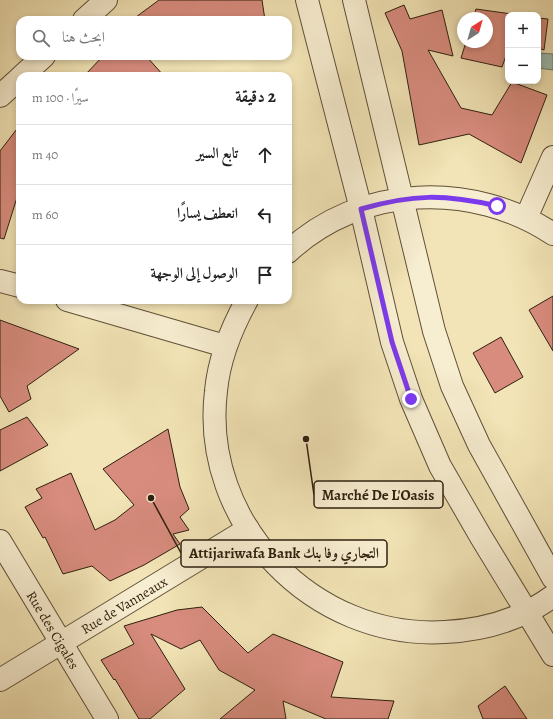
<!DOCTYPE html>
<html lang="ar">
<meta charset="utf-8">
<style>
:root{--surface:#fff;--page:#f6f6f6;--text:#222;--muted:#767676;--line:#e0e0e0}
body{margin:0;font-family:Alegreya,Amiri,serif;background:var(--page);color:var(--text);direction:rtl}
.controls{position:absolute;right:12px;top:12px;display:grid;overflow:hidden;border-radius:8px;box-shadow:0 2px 6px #0003}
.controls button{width:36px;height:36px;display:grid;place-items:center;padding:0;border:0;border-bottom:1px solid var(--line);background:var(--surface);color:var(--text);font:20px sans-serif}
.compass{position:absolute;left:457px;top:12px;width:36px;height:36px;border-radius:50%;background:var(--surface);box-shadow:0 2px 6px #0003;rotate:37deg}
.stop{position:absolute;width:12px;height:12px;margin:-9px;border:3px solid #7c3aed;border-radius:50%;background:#fff}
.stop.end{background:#7c3aed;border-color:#fff;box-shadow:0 1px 4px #0008}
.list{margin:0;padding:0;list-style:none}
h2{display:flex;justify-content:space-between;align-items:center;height:52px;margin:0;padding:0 16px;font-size:17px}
h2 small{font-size:13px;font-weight:400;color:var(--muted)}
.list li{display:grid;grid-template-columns:26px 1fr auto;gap:12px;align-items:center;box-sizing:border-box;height:60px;padding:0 16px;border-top:1px solid var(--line)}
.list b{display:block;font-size:15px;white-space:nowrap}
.list em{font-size:13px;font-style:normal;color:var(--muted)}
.icon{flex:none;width:22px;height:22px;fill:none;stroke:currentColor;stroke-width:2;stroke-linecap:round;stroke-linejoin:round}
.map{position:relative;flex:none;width:553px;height:719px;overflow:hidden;direction:ltr}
.search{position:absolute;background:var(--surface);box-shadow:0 2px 6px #0003;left:16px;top:16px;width:276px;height:44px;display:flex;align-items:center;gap:10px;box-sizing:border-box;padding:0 14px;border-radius:12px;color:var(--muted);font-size:15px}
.panel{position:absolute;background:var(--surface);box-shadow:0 2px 6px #0003;left:16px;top:72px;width:276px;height:232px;border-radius:12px;direction:rtl}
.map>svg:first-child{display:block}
.water{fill:#9bbeb1;stroke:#6f7e70}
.building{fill:#d88c7e;stroke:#2e1f0e}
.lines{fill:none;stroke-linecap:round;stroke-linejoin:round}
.minor-casing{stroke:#5f5038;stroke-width:24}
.tertiary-casing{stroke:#5f5038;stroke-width:24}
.minor{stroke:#f7edd0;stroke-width:22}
.tertiary{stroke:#f7edd0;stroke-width:22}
.route{stroke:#7c3aed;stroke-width:5}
.labels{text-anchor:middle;stroke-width:3;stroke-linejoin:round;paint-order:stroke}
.street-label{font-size:14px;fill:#2e1f0e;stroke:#f7edd0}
.leader{fill:none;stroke:#2e1f0e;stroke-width:1.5}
.callout-dot{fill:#2e1f0e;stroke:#f7edd0;stroke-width:1.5}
.callout{fill:#f7edd0;stroke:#2e1f0e;stroke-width:1.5}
.callout-label{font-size:15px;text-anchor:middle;font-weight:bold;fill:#2e1f0e}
</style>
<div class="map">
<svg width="553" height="719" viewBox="0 0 553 719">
<rect width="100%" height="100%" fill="#f2e4b6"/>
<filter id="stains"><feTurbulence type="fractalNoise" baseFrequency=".005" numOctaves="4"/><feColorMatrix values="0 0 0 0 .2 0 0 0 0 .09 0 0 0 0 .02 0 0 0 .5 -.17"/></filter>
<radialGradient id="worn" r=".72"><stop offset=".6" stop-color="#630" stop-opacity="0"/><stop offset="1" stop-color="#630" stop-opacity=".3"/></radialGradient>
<path class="water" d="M538 53 553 54V70L538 68Z"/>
<g class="building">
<path d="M159 0H262L265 20H132Z"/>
<path d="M404 5 410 19 442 10 453 56 428 50 461 108 492 115 512 82 547 95 521 163 469 134 419 145 402 51 385 13Z"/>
<path d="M476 9 519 15H508V50L502 67 461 58 466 42H487V18H473Z"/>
<path d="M538 18 548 19 544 50 538 48Z"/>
<path d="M103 56H146L164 76H84Z"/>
<path d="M20 125V188L4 239 0 238V151Z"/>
<path d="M553 296V351L529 310Z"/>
<path d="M0 320 79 349 27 386 31 399 9 412 0 396Z"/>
<path d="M501 337 523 377 495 393 473 353Z"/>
<path d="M27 417 48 445 0 471V430Z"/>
<path d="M168 429 180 487 189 509 180 517 189 530 173 534 180 544 144 565 110 581 92 566 63 574 45 537 43 538 25 507 42 498 36 489 71 473 95 530 115 520 134 505 103 469Z"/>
<path d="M202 607 248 653 273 634 343 662 331 697 394 701 388 719H326L283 701 286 719H220L255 690 219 670 200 640 181 649 151 634 185 689 150 719H139L115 679 114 680 101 660 134 644 124 626 177 610Z"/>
<path d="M505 686 527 719H483L478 706Z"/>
</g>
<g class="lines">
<defs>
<g id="minor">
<path d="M84 20 106 0"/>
<path d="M22 76 44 56"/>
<path d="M0 96 20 78"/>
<path d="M526 218 553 157"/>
<path d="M0 281 20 286"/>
<path d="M67 300 225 346"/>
<path d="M0 541 107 719"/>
<path d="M0 680 248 529"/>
</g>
<g id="tertiary">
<path d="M307 0 361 209 392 342 411 399 440 466 481 537 553 655"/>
<path d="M354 0 434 331 452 386 479 445 553 578"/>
<path d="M288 252C360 184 473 181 553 234"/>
<path d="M247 300C231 329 219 358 216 391 200 523 314 640 445 632 483 630 522 619 553 596"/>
</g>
</defs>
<use href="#minor" class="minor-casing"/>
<use href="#tertiary" class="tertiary-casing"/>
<use href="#minor" class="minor"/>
<use href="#tertiary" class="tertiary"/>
</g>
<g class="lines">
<path class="route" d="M411 399 392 342 361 209C413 194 444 194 497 206"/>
</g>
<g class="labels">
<g class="street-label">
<text transform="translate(124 605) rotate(-31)" y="5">Rue de Vanneaux</text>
<text transform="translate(53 630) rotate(59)" y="5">Rue des Cigales</text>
</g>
</g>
<path class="leader" d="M306 439L314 495M151 498L181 553"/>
<g class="callout-dot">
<circle cx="306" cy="439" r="4"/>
<circle cx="151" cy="498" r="4"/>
</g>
<g class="callout">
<rect x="314" y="481" width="129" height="27" rx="4"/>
<rect x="181" y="540" width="206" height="27" rx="4"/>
</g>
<g class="callout-label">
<text x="378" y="500">Marché De L'Oasis</text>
<text x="284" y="558">Attijariwafa Bank التجاري وفا بنك</text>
</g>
<rect width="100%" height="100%" filter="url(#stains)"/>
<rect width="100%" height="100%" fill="url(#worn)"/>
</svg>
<div class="controls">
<button>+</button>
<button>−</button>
</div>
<svg class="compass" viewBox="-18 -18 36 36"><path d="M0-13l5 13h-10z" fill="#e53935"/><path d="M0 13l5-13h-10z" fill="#767676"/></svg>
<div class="stop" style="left:497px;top:206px"></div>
<div class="stop end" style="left:411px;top:399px"></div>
<div class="search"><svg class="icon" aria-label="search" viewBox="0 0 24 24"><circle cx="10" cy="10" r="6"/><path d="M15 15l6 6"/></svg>ابحث هنا</div>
<section class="panel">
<h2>2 دقيقة<small>سيرًا · 100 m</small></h2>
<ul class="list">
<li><svg class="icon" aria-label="ahead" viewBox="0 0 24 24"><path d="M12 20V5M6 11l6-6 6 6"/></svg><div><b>تابع السير</b></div><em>40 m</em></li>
<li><svg class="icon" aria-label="left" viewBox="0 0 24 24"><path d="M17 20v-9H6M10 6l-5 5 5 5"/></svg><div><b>انعطف يسارًا</b></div><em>60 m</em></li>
<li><svg class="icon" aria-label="arrive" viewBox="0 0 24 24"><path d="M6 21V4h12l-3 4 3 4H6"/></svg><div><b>الوصول إلى الوجهة</b></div></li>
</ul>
</section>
</div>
